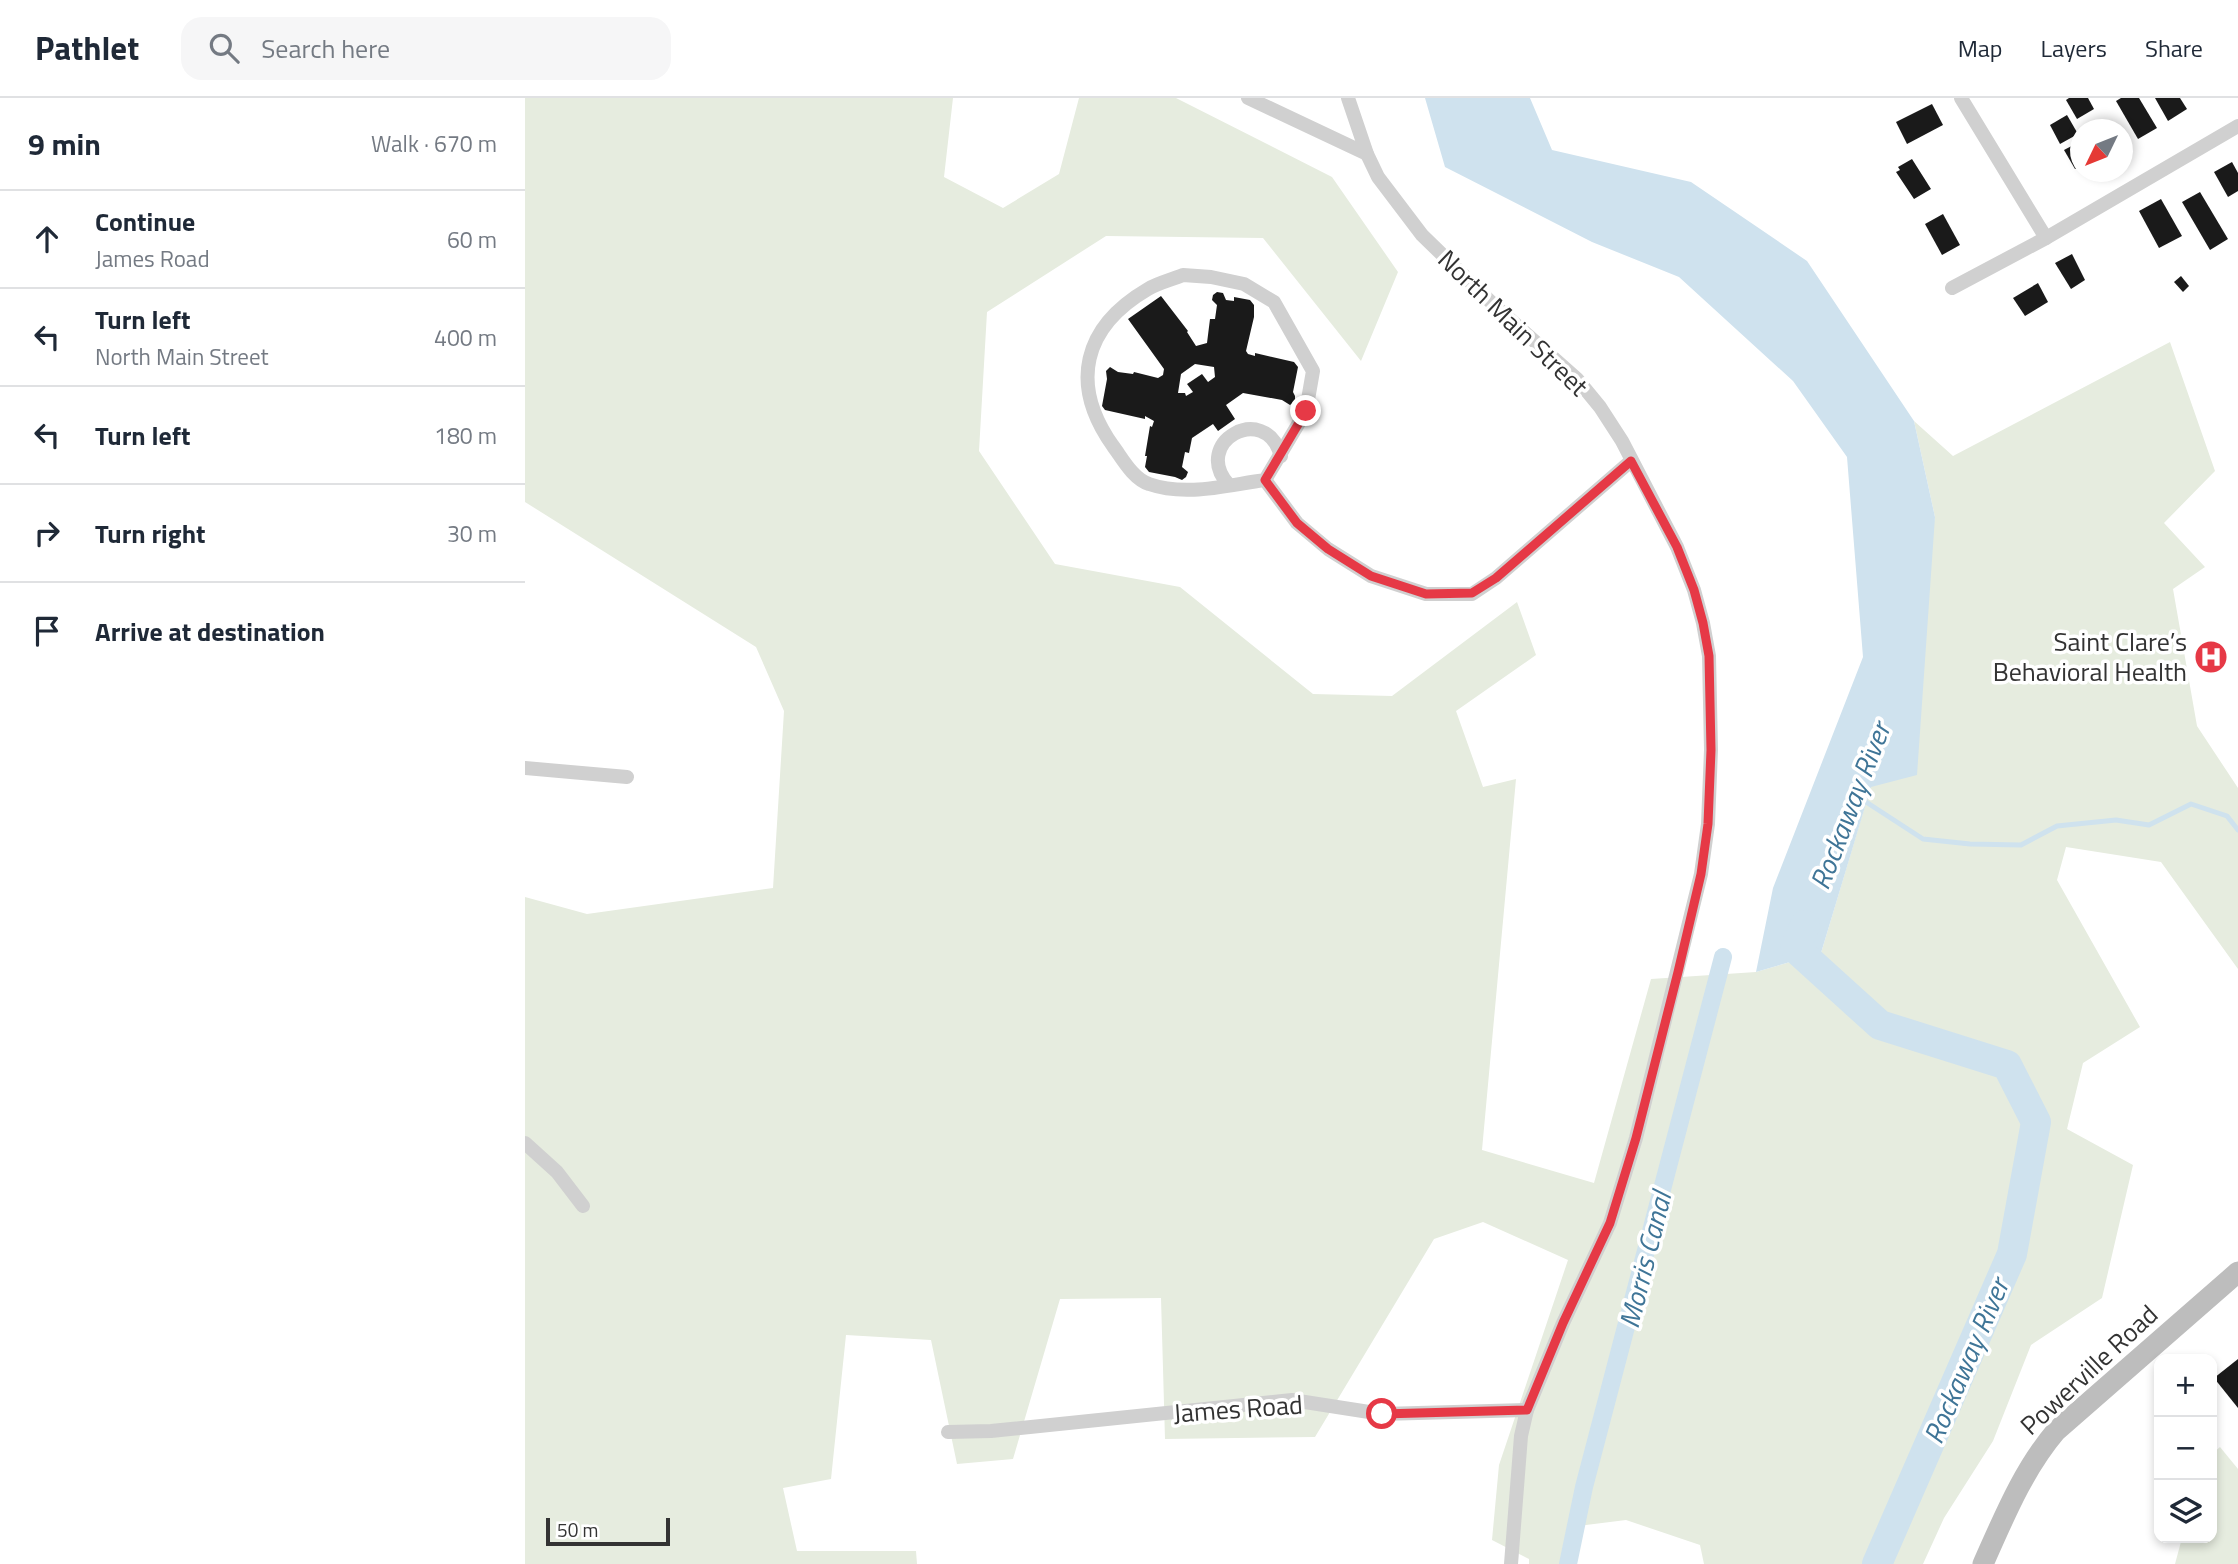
<!DOCTYPE html>
<meta charset="utf-8">
<style>
:root{--surface:#fff;--page:#f6f6f7;--text:#1f2937;--muted:#747a83;--line:#e0e1e3}
body{margin:0;font-family:"Titillium Web",sans-serif;background:var(--page);color:var(--text)}
.controls{position:absolute;right:21px;bottom:21px;display:grid;overflow:hidden;border-radius:14px;box-shadow:0 4px 10px #0003}
.controls button{width:63px;height:63px;display:grid;place-items:center;padding:0;border:0;border-bottom:2px solid var(--line);background:var(--surface);color:var(--text);font:35px sans-serif}
.compass{position:absolute;left:1545px;top:21px;width:63px;height:63px;border-radius:50%;background:var(--surface);box-shadow:0 4px 10px #0003;rotate:227deg}
.scale{position:absolute;left:21px;bottom:18px;width:124px;box-sizing:border-box;padding-left:7px;border:4px solid #333;border-top:0;font-size:19px;line-height:24px;white-space:nowrap;color:#333;-webkit-text-stroke:5px #fff;paint-order:stroke}
.stop{position:absolute;width:21px;height:21px;margin:-16px;border:5px solid #e63946;border-radius:50%;background:#fff}
.stop.end{background:#e63946;border-color:#fff;box-shadow:0 2px 7px #0008}
.list{margin:0;padding:0;list-style:none}
h2{display:flex;justify-content:space-between;align-items:center;height:91px;margin:0;padding:0 28px;font-size:30px}
h2 small{font-size:23px;font-weight:400;color:var(--muted)}
.list li{display:grid;grid-template-columns:46px 1fr auto;gap:21px;align-items:center;box-sizing:border-box;height:98px;padding:0 28px;border-top:2px solid var(--line)}
.list b{display:block;font-size:26px;white-space:nowrap}
.list p{margin:0;font-size:23px;white-space:nowrap;color:var(--muted)}
.list em{font-size:23px;font-style:normal;color:var(--muted)}
.icon{flex:none;width:38px;height:38px;fill:none;stroke:currentColor;stroke-width:2;stroke-linecap:round;stroke-linejoin:round}
.map{position:relative;flex:none;width:1713px;height:1466px;overflow:hidden}
header{display:flex;align-items:center;gap:42px;box-sizing:border-box;height:98px;padding:0 35px;background:var(--surface);border-bottom:2px solid var(--line)}
header strong{font-size:33px}
nav{display:flex;gap:38px;margin-inline-start:auto;font-size:24px}
.search{width:490px;height:63px;background:var(--page);display:flex;align-items:center;gap:18px;box-sizing:border-box;padding:0 24px;border-radius:21px;color:var(--muted);font-size:26px}
main{display:flex}
aside{flex:1;background:var(--surface)}
.map>svg:first-child{display:block}
.green{fill:#e6ecdf}
.water{fill:#cfe2ee}
.lines{fill:none;stroke-linecap:round;stroke-linejoin:round}
.stream{stroke:#cfe2ee;stroke-width:5}
.canal{stroke:#cfe2ee;stroke-width:18}
.river{stroke:#cfe2ee;stroke-width:30}
.building{fill:#1a1a1a;fill-rule:evenodd}
.street{stroke:#d0d0d0;stroke-width:14}
.secondary{stroke:#bdbdbd;stroke-width:21}
.route{stroke:#e63946;stroke-width:9}
.labels{text-anchor:middle;stroke-width:7;stroke-linejoin:round;paint-order:stroke}
.street-label{font-size:26px;fill:#333;stroke:#fff}
.poi-label{font-size:26px;fill:#333;stroke:#fff;text-anchor:end}
.water-label{font-size:28px;font-style:italic;fill:#3f7597;stroke:#fff}
</style>
<header>
<strong>Pathlet</strong>
<div class="search"><svg class="icon" aria-label="search" viewBox="0 0 24 24"><circle cx="10" cy="10" r="6"/><path d="M15 15l6 6"/></svg>Search here</div>
<nav><a>Map</a><a>Layers</a><a>Share</a></nav>
</header>
<main>
<aside>
<h2>9 min<small>Walk · 670 m</small></h2>
<ul class="list">
<li><svg class="icon" aria-label="ahead" viewBox="0 0 24 24"><path d="M12 20V5M6 11l6-6 6 6"/></svg><div><b>Continue</b><p>James Road</p></div><em>60 m</em></li>
<li><svg class="icon" aria-label="left" viewBox="0 0 24 24"><path d="M17 20v-9H6M10 6l-5 5 5 5"/></svg><div><b>Turn left</b><p>North Main Street</p></div><em>400 m</em></li>
<li><svg class="icon" aria-label="left" viewBox="0 0 24 24"><path d="M17 20v-9H6M10 6l-5 5 5 5"/></svg><div><b>Turn left</b></div><em>180 m</em></li>
<li><svg class="icon" aria-label="right" viewBox="0 0 24 24"><path d="M7 20v-9h11M14 6l5 5-5 5"/></svg><div><b>Turn right</b></div><em>30 m</em></li>
<li><svg class="icon" aria-label="arrive" viewBox="0 0 24 24"><path d="M6 21V4h12l-3 4 3 4H6"/></svg><div><b>Arrive at destination</b></div></li>
</ul>
</aside>
<div class="map">
<svg width="1713" height="1466" viewBox="0 0 1713 1466">
<rect width="100%" height="100%" fill="#fff"/>
<g class="green">
<path d="M0 0H428L419 79 478 110 534 76 554 0H651L807 79 873 174 836 263 738 140 581 138 462 214 454 353 530 466 655 489 788 596 867 598 992 504 1011 557 931 613 958 689 991 681 957 1052 1069 1085 1126 881 1231 874 1296 855 1346 688 1410 419 1389 323 1428 358 1645 244 1690 373 1639 425 1680 469 1648 491 1672 628 1713 690V871L1636 764 1541 749 1532 782 1615 929 1558 965 1542 1031 1608 1067 1577 1200 1506 1247 1468 1343 1419 1420 1398 1466H1179L1175 1447 1101 1422 1053 1428 1039 1466H1004V1461L967 1442 974 1367 1043 1162 958 1124 909 1141 790 1339 640 1341 636 1200 535 1201 488 1361 432 1366 406 1242 321 1237 306 1381 258 1390 272 1453H391L392 1466H0V799L62 816 248 790 259 613 231 549 0 404Z"/>
<path d="M1695 1349 1713 1371V1466H1650L1657 1440H1687V1356Z"/>
</g>
<path class="water" d="M900 0H1005L1027 52 1166 84 1282 163 1389 323 1410 419 1392 677 1346 689 1296 855 1231 874 1248 790 1338 559 1322 359 1268 283 1154 179 1067 144 920 69Z"/>
<g class="lines">
<path class="stream" d="M1338 702 1398 741 1445 746 1496 747 1532 728 1591 722 1624 727 1666 706 1702 718 1713 732"/>
<path class="canal" d="M1043 1466 1059 1389 1198 859"/>
<path class="river" d="M1280 827 1270 850 1355 927 1482 967 1511 1024 1487 1156 1352 1466"/>
</g>
<g class="building">
<path d="M1544 0H1563L1569 11 1552 21 1541 2Z"/>
<path d="M1596 0H1614L1632 30 1613 41 1591 3Z"/>
<path d="M1630 0H1655L1662 11 1643 23Z"/>
<path d="M1407 6 1418 27 1382 46 1371 24Z"/>
<path d="M1542 17 1553 36 1535 46 1525 27Z"/>
<path d="M1556 43V68L1550 71 1539 52Z"/>
<path d="M1387 61 1406 91 1389 101 1371 74 1375 72 1373 69Z"/>
<path d="M1707 64 1713 75V93L1703 99 1689 74Z"/>
<path d="M1675 94 1703 141 1685 152 1657 104Z"/>
<path d="M1636 101 1657 138 1634 150 1614 113Z"/>
<path d="M1418 116 1435 147 1417 157 1400 126Z"/>
<path d="M1547 156 1560 182 1546 191 1530 165Z"/>
<path d="M1656 178 1664 188 1658 194 1649 184Z"/>
<path d="M1513 185 1523 204 1500 218 1488 200Z"/>
<path d="M692 194 698 195 701 202 709 203V199L725 202 729 207V219L721 253 723 256 730 258V255L769 264 773 269 768 294 770 298V303L765 307 757 302 718 295 701 307 710 321 693 333 688 326 667 340 664 355 660 354 657 369 663 374 661 379 657 382 650 379 624 374 620 369 622 358H620L625 328 627 329 629 323 620 318V321L580 312 577 308 582 281 581 273 585 269 593 274 608 276 609 274 633 280 638 277 639 271 603 221 636 198 663 233 662 234 671 248 682 245 685 221H690L692 207 687 202 688 197ZM670 266 689 269 690 279 683 284 677 276 662 286 668 294 661 298 660 295H653L656 276Z"/>
<path d="M1713 1261V1310L1689 1280Z"/>
</g>
<g class="lines">
<g class="street">
<path d="M723 0 842 56"/>
<path d="M823 0 842 56 853 79 897 137 970 208 1052 281 1075 309 1097 343 1152 449 1169 492 1178 525 1184 558 1186 652 1183 726 1176 776 1111 1040 1085 1125 1038 1225 1002 1312 996 1338 986 1466"/>
<path d="M1436 0 1521 140"/>
<path d="M658 177 686 179 719 186 749 204 788 273 781 313 740 382C702 387 661 399 624 386 608 381 597 360 588 348 544 286 558 229 623 191 633 185 646 182 658 177Z"/>
<path d="M1427 190 1521 140 1713 28"/>
<path d="M740 382 772 425 803 451 846 478 901 496H947L971 480 1106 363"/>
<path d="M704 387C665 345 740 302 756 358"/>
<path d="M0 670 102 679"/>
<path d="M0 1045 32 1074 58 1108"/>
<path d="M423 1334 466 1333 767 1302 857 1316 1002 1312"/>
</g>
<path class="secondary" d="M1458 1466C1479 1419 1498 1372 1531 1333L1713 1174"/>
</g>
<g class="lines">
<path class="route" d="M781 313 740 382 772 425 803 451 846 478 901 496 947 495 971 480 1106 363 1152 449 1169 492 1178 525 1184 558 1186 652 1183 726 1176 776 1153 874 1111 1040 1085 1125 1038 1225 1002 1312 857 1316"/>
</g>
<defs>
<symbol id="hospital-disc" viewBox="-11 -11 22 22"><circle r="9.5" fill="#e63946" stroke="#fff"/><path d="M-5-5h3v3.5h4V-5h3V5h-3V1.5h-4V5h-3Z" fill="#fff"/></symbol>
</defs>
<g fill-rule="evenodd">
<use href="#hospital-disc" x="1667" y="540" width="38" height="38"/>
</g>
<g class="labels">
<g class="street-label">
<text transform="translate(988 225) rotate(44)" y="9">North Main Street</text>
<text transform="translate(1564 1272) rotate(-43)" y="9">Powerville Road</text>
<text transform="translate(713 1311) rotate(-4)" y="9">James Road</text>
</g>
<g class="poi-label">
<text x="1662" y="553">Saint Clare’s<tspan x="1662" dy="30">Behavioral Health</tspan></text>
</g>
<g class="water-label">
<text transform="translate(1325 708) rotate(-69)" y="10">Rockaway River</text>
<text transform="translate(1120 1162) rotate(-76)" y="10">Morris Canal</text>
<text transform="translate(1441 1263) rotate(-67)" y="10">Rockaway River</text>
</g>
</g>
</svg>
<div class="controls">
<button>+</button>
<button>−</button>
<button><svg class="icon" aria-label="layers" viewBox="0 0 24 24"><path d="M12 4l9 5-9 5-9-5zM3 14l9 5 9-5"/></svg></button>
</div>
<svg class="compass" viewBox="-18 -18 36 36"><path d="M0-13l5 13h-10z" fill="#e53935"/><path d="M0 13l5-13h-10z" fill="#747a83"/></svg>
<div class="scale">50 m</div>
<div class="stop" style="left:857px;top:1316px"></div>
<div class="stop end" style="left:781px;top:313px"></div>
</div>
</main>
